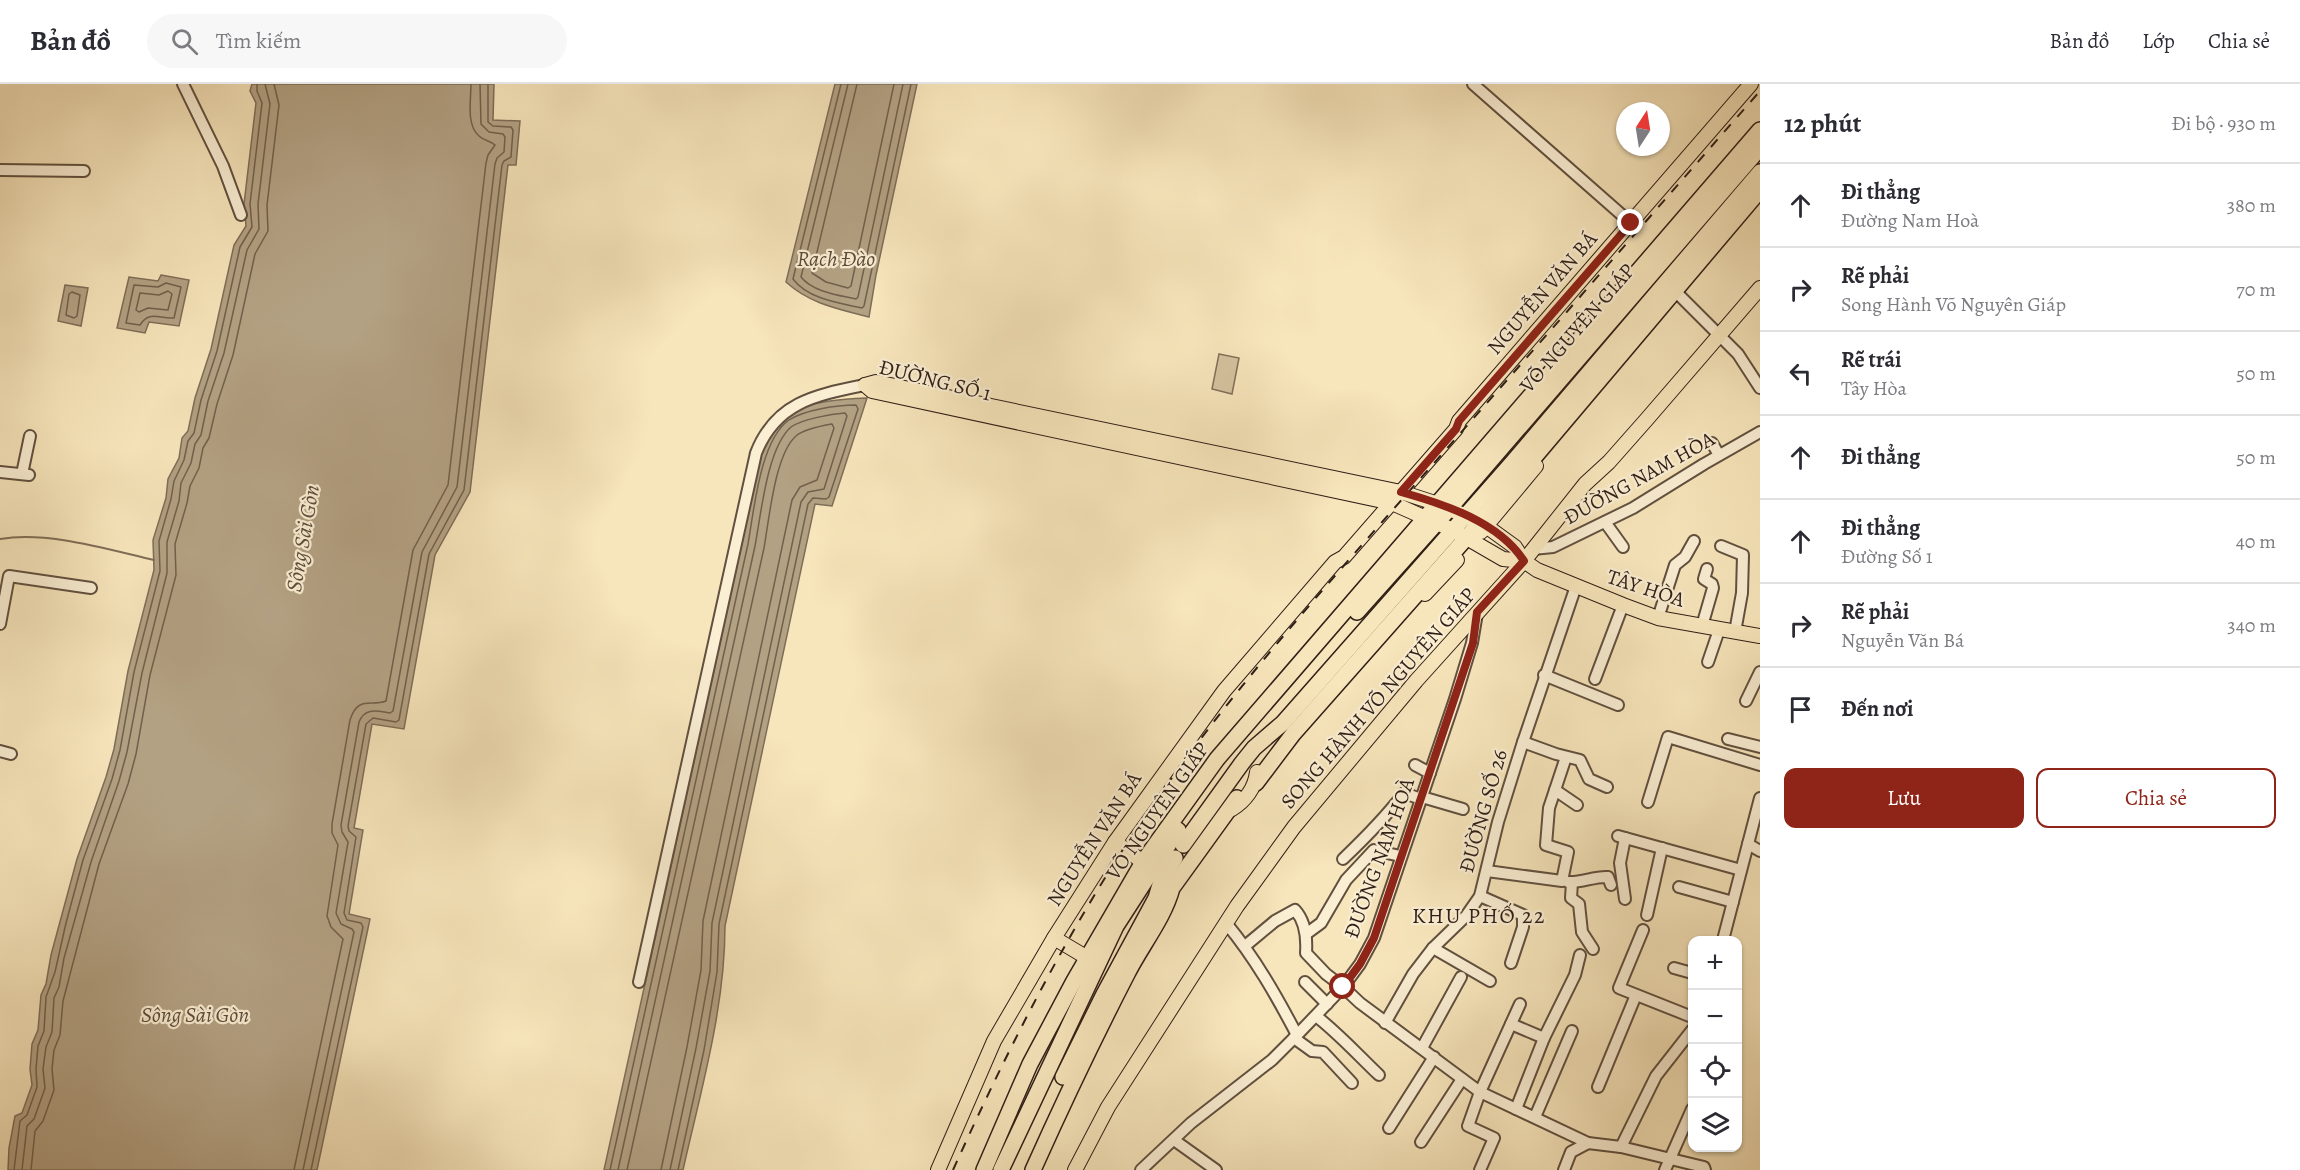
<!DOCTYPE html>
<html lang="vi">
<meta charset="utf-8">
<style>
:root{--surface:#fff;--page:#f7f7f7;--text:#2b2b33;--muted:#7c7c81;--line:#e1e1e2;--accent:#8f2418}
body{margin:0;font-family:Alegreya,serif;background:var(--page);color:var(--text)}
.controls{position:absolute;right:18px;bottom:18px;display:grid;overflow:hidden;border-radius:12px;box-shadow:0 2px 4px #0004}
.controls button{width:54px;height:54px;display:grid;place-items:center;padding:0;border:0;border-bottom:2px solid var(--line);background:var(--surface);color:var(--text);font:30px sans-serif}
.compass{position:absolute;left:1616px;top:18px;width:54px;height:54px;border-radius:50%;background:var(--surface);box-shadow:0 2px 4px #0004;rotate:12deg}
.stop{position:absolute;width:18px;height:18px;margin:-14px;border:4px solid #8f2418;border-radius:50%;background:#fff}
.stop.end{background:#8f2418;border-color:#fff;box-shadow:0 2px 6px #0008}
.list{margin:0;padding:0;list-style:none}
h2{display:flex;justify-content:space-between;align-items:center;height:78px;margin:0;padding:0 24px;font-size:26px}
h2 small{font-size:20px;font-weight:400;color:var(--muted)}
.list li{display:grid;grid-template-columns:39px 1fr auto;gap:18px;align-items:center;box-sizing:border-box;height:84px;padding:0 24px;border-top:2px solid var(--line)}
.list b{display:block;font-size:22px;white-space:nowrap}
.list p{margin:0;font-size:20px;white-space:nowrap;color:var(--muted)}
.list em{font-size:20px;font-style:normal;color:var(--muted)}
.actions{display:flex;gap:12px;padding:18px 24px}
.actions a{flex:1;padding:14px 0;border:2px solid var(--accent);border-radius:12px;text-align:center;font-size:21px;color:var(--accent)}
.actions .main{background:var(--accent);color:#fff}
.icon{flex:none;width:33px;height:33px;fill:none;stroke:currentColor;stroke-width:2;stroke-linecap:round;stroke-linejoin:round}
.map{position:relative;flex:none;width:1760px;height:1086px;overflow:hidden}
header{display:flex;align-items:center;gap:36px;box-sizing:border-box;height:84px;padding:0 30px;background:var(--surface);border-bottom:2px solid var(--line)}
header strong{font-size:28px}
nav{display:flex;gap:33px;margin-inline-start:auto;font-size:21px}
.search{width:420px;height:54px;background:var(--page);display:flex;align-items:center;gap:15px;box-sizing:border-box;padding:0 21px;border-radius:33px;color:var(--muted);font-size:22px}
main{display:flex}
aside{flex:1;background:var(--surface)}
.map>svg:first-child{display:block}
.green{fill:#d5c39f;stroke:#82705a;stroke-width:1.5}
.water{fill:#b3a183;stroke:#7e6d57;stroke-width:1.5}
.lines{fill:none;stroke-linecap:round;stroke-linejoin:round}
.shore{stroke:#71604c;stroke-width:1.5}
.stream{stroke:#7e6d57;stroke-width:2}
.minor-casing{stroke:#61503f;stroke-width:14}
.major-casing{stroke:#2f1e16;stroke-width:16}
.highway-casing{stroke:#2f1e16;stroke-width:18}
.minor{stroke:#faeed3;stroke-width:10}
.major{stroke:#f7e5bb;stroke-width:14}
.highway{stroke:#f7e5bb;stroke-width:15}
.rail{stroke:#2f1e16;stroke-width:2;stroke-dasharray:10 10;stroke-linecap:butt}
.route{stroke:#8f2418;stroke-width:8}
.labels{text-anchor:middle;stroke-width:4.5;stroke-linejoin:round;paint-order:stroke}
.street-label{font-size:21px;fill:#2f1e16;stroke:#faeed3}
.water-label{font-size:22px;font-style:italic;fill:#5d4c3c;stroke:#faeed3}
.neighbourhood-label{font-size:22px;letter-spacing:1.5px;fill:#2f1e16;stroke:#faeed3}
</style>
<header>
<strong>Bản đồ</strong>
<div class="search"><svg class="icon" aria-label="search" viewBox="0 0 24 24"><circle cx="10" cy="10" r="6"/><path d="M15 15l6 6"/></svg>Tìm kiếm</div>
<nav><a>Bản đồ</a><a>Lớp</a><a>Chia sẻ</a></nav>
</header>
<main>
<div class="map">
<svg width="1760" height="1086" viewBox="0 0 1760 1086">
<rect width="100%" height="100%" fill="#f7e5bb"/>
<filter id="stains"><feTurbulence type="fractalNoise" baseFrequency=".00333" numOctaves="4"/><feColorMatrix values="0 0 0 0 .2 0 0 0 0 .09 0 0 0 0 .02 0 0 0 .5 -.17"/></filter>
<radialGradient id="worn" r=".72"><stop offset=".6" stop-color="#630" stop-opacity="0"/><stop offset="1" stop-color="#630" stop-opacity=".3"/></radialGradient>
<path class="green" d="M1219 270 1239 274 1232 310 1212 305Z"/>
<g class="water">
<path d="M252 0H494L493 36 520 37 516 81H508L470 408 435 471 404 645 372 640 354 744 363 746 349 830 370 835 317 1086H8L9 1064 15 1032 22 1029 32 1001 30 985 32 960 38 946 41 911 46 900 51 871 77 775 106 693 114 665 128 587 154 486 153 456 166 414 168 395 179 374 182 354 188 347 195 314 211 265 234 161 246 142 244 120 256 19 250 7Z"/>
<path d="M835 0H917L876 191 869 233C839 225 810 220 786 198Z"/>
<path d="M161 191 189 196 179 242 149 238 145 249 117 244 129 193 158 197Z"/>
<path d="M65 201 88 204 81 242 58 237Z"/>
<path d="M867 314 832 422 815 420 725 842C725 924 701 1006 683 1086H604L742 459C749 422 754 347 790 328 813 317 842 315 867 314Z"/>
</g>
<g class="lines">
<g class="shore">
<path d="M841 0 793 195C808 215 839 219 862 224L864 222 911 0"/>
<path d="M848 0 801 193C813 208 838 211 856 215L858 213 903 0"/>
<path d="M857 0 812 189 826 198 848 204 851 202 894 0"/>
<path d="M166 199 181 203 174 234C159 235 149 226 140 241L126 239 134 201 158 203Z"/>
<path d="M168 207 172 210 168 226 148 224 139 228 136 226 140 209 159 211Z"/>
<path d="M72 208 80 211 77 232 74 234 66 231 69 210Z"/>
<path d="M14 1086 20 1037 27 1031 37 1003 36 985 38 962 44 947 46 913 55 888 66 839 83 776 112 695 120 666 134 588 160 487 159 457 171 415 174 397 184 376 188 357 194 349 201 316 217 267 240 163 252 143 250 120 262 19 257 7V0"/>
<path d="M22 1086 27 1042 34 1035 45 1004 43 985 46 963 52 948 54 914 59 903 64 874 91 778 119 697 127 668 142 589 167 489V458L179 417 181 399 191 379 195 360 201 351 208 317 224 269 247 166 259 145 258 120 270 20 265 0"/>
<path d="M31 1086 35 1047 43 1037 54 1006 52 985 54 966 60 951 63 917 99 780 128 700 136 670 150 591 176 491 175 460 187 419 190 402 199 384 203 364 209 354 217 320 233 271 255 170 268 147 267 121 279 21 274 0"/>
<path d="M294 1086 343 855 331 843 327 832 338 761 332 749V740L350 636C358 611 371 623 386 617L413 466 448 401 486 79 488 71 495 61C491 57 484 57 479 52 466 41 471 16 471 0"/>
<path d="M303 1086 354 848 352 845 341 840 336 829 348 758 342 748 341 741 359 638C365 623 377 627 390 629L393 627 422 468 457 403 495 80 497 74 504 68 505 53 503 50 489 48 481 40 480 0"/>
<path d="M311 1086 363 843 361 839 347 836 344 829 356 753 349 747 348 742 366 640 373 634 396 638 399 636 429 470 464 406 502 81 504 77 511 73 513 46 511 43 493 42 488 38V0"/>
<path d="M610 1086 748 460C754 427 760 356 789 336 804 326 837 321 856 321L858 325 829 413 826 415 813 414 808 420 719 840 717 888 704 966 678 1086"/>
<path d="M618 1086 755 462C761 431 767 364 791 343 802 335 832 330 845 329L847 332 824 405 808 408 801 418 712 839 710 887 696 964 670 1086"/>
<path d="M627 1086 764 464C769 436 775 370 796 352 804 345 821 342 832 340L834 344 817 396 800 403 792 416 703 837 701 886 687 963 661 1086"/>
</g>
<path class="stream" d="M0 455C48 447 106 465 154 476"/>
<defs>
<g id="minor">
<path d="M183 0 223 82 241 131"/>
<path d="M1473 0 1631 139"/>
<path d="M0 86 84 87"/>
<path d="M1675 207 1738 270 1760 304"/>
<path d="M1712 359 1719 371"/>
<path d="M0 388 29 391"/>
<path d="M22 390 30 352"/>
<path d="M1605 438 1623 463"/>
<path d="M1721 462 1743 471 1742 509 1735 548"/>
<path d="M1533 465 1553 463 1633 424 1704 380 1760 348"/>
<path d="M1658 534 1675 481 1685 473 1694 457"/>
<path d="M0 540 9 492 91 504"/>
<path d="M1702 542 1713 504 1712 500 1704 495 1707 485"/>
<path d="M1708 578 1719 546"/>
<path d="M1544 591 1618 621"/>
<path d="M1595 595 1623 521"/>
<path d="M1746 617 1760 588"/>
<path d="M1728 655 1760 663"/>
<path d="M1523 658 1556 670 1580 676 1589 695 1607 703"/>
<path d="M0 667 11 670"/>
<path d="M1415 681 1430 689"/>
<path d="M1555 706 1566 673"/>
<path d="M1422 713 1463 725"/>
<path d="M1648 718 1668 653 1760 681"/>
<path d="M1618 752 1741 786"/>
<path d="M1748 760 1760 767"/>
<path d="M1343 775C1365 754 1386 733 1404 709L1421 715"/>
<path d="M1487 787 1562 797 1568 768 1546 761 1549 724 1555 706 1577 721"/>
<path d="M1568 798C1582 799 1594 792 1608 793L1611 801"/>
<path d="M1572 798 1571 814 1579 820 1582 848 1593 865"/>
<path d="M1679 803 1733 818"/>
<path d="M1480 812 1523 831V843L1511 879"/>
<path d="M1625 815 1620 779 1625 754"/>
<path d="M1647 831 1662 764"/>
<path d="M1226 839C1255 874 1276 911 1297 951"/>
<path d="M1643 846 1619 904 1692 933"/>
<path d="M1306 850 1321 839 1346 796 1374 766 1400 772"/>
<path d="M1723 856 1760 714"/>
<path d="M1245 862 1275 837 1295 826C1306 838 1307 854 1306 869L1326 890 1343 903 1360 919 1480 1008 1588 1059 1621 1063 1704 1083 1705 1086"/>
<path d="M1433 864 1490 897"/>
<path d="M1674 884 1692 889"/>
<path d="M639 898 756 369C776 318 816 311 865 301"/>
<path d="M1305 898 1327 920"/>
<path d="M1316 932C1339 950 1358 971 1379 991"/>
<path d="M1385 939 1413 890 1433 864 1466 832 1480 812 1498 738 1523 658 1576 502"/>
<path d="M1511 940 1544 954"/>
<path d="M1294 954 1312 967 1323 968 1352 999"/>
<path d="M1422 964 1461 893"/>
<path d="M1598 1003 1636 911"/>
<path d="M1516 1025 1544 954 1575 891 1580 871"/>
<path d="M1535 1033 1572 947"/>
<path d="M1389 1044 1434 973"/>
<path d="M1174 1056 1216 1086"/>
<path d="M1421 1058 1462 995"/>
<path d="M1621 1063 1656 992 1692 946"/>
<path d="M1141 1086 1191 1039 1272 976 1297 951 1343 903 1360 880 1374 854 1455 615 1472 559 1477 529"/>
<path d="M1480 1086 1494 1054 1468 1042 1480 1008 1520 920"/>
<path d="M1564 1086 1571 1068 1588 1059"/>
<path d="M1665 1086 1692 1025"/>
</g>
<g id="major">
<path d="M865 301 876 298 1401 408 1438 420 1466 432 1486 442 1515 463 1524 477 1537 486 1623 521 1658 534 1760 552"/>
<path d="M865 301 872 307 1392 419 1453 446 1503 475 1524 477"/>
<path d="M1481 448 1536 382"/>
<path d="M1425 510 1457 476"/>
<path d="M1232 725C1245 717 1255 704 1257 688"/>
<path d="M1115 758 1143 778"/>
<path d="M1054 854 1096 879"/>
<path d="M938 1086 994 957 1054 854 1115 758 1224 607 1335 478 1344 473 1456 345 1459 337 1751 0"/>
<path d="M1075 1086 1108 1023 1237 822 1294 743 1416 597 1524 477 1585 400 1609 378 1647 335 1760 204"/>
</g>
<g id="highway">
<path d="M1357 528 1449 425 1760 64"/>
<path d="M1256 699 1293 650 1467 453 1760 106"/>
<path d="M1183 761 1242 679 1254 664 1283 639 1512 379 1760 88"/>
<path d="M1063 993 1104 910 1156 814 1161 797 1175 774"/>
<path d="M984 1086 1030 980 1074 897 1143 778 1217 675 1760 46"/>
<path d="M1001 1086 1116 842 1178 746"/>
<path d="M1033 1086C1063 1019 1094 954 1127 890 1141 862 1164 834 1172 804L1237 714"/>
</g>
</defs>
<use href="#minor" class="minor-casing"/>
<use href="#major" class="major-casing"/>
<use href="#highway" class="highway-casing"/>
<use href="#minor" class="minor"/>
<use href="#major" class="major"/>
<use href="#highway" class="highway"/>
<path class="rail" d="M953 1086C1010 960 1073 836 1152 722 1232 606 1326 502 1419 396 1533 267 1646 137 1760 7"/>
</g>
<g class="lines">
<path class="route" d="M1343 903 1360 880 1374 854 1473 559 1477 528 1524 477C1499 438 1444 420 1401 408L1456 345 1459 337 1631 139"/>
</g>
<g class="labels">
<g class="street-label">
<text transform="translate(1542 209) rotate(-49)" y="7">NGUYỄN VĂN BÁ</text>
<text transform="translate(1577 244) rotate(-49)" y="7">VÕ NGUYÊN GIÁP</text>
<text transform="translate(935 296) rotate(14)" y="7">ĐƯỜNG SỐ 1</text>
<text transform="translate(1639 394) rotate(-29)" y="7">ĐƯỜNG NAM HÒA</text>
<text transform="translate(1646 504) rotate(18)" y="7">TÂY HÒA</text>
<text transform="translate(1378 614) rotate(-49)" y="7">SONG HÀNH VÕ NGUYÊN GIÁP</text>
<text transform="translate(1157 727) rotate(-55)" y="7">VÕ NGUYÊN GIÁP</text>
<text transform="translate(1483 727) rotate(-74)" y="7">ĐƯỜNG SỐ 26</text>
<text transform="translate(1094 755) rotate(-57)" y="7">NGUYỄN VĂN BÁ</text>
<text transform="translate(1379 774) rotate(-70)" y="7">ĐƯỜNG NAM HOÀ</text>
</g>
<g class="water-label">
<text x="836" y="182">Rạch Đào</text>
<text transform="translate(302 454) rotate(-80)" y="8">Sông Sài Gòn</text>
<text x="195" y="938">Sông Sài Gòn</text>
</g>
<g class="neighbourhood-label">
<text x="1479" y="839">KHU PHỐ 22</text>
</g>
</g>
<rect width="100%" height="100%" filter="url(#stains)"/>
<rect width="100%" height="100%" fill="url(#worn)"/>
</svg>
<div class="controls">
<button>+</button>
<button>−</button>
<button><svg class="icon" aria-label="locate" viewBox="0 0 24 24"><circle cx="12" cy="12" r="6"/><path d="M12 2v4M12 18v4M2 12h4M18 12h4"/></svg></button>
<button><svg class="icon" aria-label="layers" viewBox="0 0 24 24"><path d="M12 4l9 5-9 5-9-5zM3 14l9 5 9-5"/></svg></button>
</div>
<svg class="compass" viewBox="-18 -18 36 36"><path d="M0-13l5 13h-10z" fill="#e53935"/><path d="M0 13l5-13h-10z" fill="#7c7c81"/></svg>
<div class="stop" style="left:1343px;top:903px"></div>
<div class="stop end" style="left:1631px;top:139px"></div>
</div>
<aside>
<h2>12 phút<small>Đi bộ · 930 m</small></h2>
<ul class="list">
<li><svg class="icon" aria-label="ahead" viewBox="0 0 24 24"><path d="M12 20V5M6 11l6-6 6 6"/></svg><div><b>Đi thẳng</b><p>Đường Nam Hoà</p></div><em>380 m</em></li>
<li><svg class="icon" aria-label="right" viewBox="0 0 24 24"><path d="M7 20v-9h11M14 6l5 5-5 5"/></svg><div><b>Rẽ phải</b><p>Song Hành Võ Nguyên Giáp</p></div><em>70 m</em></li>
<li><svg class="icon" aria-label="left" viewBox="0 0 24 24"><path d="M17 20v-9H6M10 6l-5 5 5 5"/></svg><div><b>Rẽ trái</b><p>Tây Hòa</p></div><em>50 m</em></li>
<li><svg class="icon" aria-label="ahead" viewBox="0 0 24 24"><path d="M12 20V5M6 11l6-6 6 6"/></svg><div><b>Đi thẳng</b></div><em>50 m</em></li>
<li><svg class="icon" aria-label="ahead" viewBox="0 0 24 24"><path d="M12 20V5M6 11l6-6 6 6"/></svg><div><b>Đi thẳng</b><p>Đường Số 1</p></div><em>40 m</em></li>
<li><svg class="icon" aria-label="right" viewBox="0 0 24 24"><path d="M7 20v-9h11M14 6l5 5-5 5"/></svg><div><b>Rẽ phải</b><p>Nguyễn Văn Bá</p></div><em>340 m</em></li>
<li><svg class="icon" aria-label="arrive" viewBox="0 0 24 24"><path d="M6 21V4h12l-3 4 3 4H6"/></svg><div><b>Đến nơi</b></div></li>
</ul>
<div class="actions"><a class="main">Lưu</a><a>Chia sẻ</a></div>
</aside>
</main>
